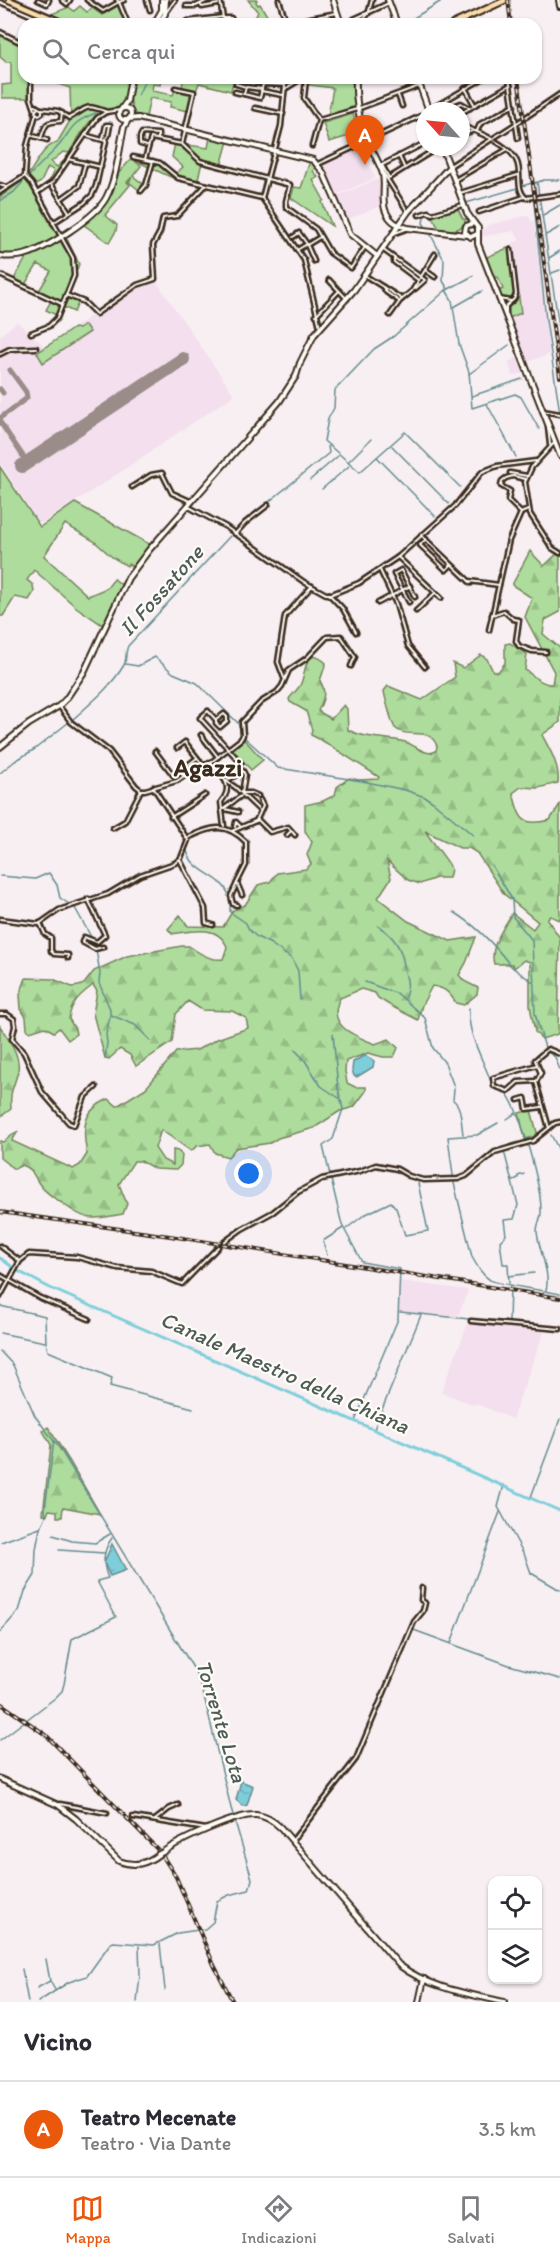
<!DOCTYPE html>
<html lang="it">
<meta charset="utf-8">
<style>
:root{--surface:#fff;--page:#f7f7f7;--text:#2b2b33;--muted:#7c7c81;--line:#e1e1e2;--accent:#ea580c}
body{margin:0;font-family:Itim,sans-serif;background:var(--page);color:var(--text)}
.controls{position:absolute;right:18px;bottom:18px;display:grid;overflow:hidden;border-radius:12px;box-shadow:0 2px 4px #0004}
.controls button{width:54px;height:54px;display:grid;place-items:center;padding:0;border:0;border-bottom:2px solid var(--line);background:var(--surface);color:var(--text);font:30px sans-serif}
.compass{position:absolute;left:416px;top:102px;width:54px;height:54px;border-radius:50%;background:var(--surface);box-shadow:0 2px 4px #0004;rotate:297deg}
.you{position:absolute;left:249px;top:1174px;width:21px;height:21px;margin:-15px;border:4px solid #fff;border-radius:50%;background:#1a73e8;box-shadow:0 0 0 9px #1a73e833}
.badge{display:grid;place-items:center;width:39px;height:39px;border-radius:50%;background:var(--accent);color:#fff;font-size:20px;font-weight:700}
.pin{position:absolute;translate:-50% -50px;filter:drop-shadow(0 2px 3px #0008)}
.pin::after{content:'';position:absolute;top:32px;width:21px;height:18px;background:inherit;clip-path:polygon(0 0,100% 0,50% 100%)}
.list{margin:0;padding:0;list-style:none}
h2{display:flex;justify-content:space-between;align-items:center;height:78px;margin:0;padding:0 24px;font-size:26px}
h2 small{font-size:20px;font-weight:400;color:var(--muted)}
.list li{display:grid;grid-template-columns:39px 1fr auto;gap:18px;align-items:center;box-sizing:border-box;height:96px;padding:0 24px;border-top:2px solid var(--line)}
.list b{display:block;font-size:22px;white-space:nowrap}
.list p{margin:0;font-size:20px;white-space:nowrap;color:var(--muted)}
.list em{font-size:20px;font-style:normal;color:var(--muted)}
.icon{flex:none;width:33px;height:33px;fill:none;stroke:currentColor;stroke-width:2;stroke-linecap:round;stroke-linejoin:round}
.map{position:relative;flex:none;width:560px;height:2002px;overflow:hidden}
.search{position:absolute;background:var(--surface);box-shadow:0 2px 4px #0004;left:18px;right:18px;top:18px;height:66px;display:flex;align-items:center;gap:15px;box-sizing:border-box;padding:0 21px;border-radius:18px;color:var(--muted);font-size:22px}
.sheet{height:174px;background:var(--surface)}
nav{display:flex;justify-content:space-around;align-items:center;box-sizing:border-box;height:84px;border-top:2px solid var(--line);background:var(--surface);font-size:16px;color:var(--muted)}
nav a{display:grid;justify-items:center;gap:3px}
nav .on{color:var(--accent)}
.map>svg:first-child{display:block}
.built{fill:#f3dfed}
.green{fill:#addc9c;stroke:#74835d;stroke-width:1.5}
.forest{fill:url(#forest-firs);stroke:#74835d;stroke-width:1.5}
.water{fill:url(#water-ripples);stroke:#638c8f;stroke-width:1.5}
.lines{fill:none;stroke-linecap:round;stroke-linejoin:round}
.stream{stroke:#638c8f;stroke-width:1.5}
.canal{stroke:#7eceda;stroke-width:3}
.taxiway{stroke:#9a8c88;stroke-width:5}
.runway{stroke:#9a8c88;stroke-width:14}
.street-casing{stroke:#3b2a1e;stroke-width:7}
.secondary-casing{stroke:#3b2a1e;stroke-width:8}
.primary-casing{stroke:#3b2a1e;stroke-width:9}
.street{stroke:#fdfcf7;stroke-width:2}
.secondary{stroke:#fdfcf7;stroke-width:4}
.primary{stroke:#faddab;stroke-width:4.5}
.rail-casing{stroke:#3b2a1e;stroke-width:4}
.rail{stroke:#fdfcf7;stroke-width:1.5;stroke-dasharray:4.5;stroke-linecap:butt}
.secondary-bridge-casing{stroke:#3b2a1e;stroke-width:8;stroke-linecap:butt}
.secondary-bridge{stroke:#fdfcf7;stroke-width:4}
.labels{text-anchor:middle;stroke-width:4.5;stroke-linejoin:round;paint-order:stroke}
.water-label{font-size:22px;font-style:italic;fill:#4f5b56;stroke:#fdfcf7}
.quarter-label{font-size:24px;font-weight:bold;fill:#3b2a1e;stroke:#fdfcf7}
</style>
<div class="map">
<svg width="560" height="2002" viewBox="0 0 560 2002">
<defs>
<pattern id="forest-firs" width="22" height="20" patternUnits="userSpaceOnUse" patternTransform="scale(1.5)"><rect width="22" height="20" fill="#addc9c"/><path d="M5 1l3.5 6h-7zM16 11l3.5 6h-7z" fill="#96bd86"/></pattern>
<pattern id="water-ripples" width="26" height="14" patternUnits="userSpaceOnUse" patternTransform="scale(1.5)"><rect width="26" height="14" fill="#7eceda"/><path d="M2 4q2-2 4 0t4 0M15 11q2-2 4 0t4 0" fill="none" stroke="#6eb1bb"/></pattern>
</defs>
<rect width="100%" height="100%" fill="#f8eff2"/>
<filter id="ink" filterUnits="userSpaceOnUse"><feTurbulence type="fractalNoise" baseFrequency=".0167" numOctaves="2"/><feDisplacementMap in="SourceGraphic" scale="12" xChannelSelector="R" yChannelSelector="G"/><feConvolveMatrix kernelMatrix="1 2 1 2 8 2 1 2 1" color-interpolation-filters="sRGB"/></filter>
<g filter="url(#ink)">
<g class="built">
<path d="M361 146 375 178 336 195 324 163Z"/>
<path d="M381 178 382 205 346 220 337 196Z"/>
<path d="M524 216H528L532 222 534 221 550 354 525 363 528 371 513 376 508 362 522 355 507 319 521 313 511 244 520 240 514 231 479 237 480 232 489 225Z"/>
<path d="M156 281 234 395 110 479 42 523H39L0 463V336L17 322 45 347 92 315 95 318 142 285Z"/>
<path d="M400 1281 451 1288 468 1290 458 1316 398 1312Z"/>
<path d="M469 1321 545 1329 512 1419 475 1403 474 1405 441 1392Z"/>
</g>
<g class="green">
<path d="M248 0H257L256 2 258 5 260 4 272 24 283 16 287 24H252L258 12Z"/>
<path d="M118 5 124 19 116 24H71L49 15 69 7 74 11 80 6 87 12 92 8 102 15Z"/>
<path d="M335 15 340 24 302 23 307 20Z"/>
<path d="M0 34 24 47V78H29V98H2V85L11 84V62H6L0 57Z"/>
<path d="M50 78H129L123 106C116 111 109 109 101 113 87 120 78 139 69 153L63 152 51 162 57 167 69 156 50 183 48 184 54 171 48 167 41 182 34 186 30 180 60 236C102 210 108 202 118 153L121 154 117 175 132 158 159 164 173 176 183 167 172 157 175 143 208 148 210 137 228 141 221 166 202 162 197 184 177 180 132 159 141 166 133 176 143 184 139 190 129 182 132 177 127 182 130 185 105 215 117 225 116 231 109 243 84 225 66 237 79 264 68 294 80 299 74 312 61 306 56 315 46 310 51 301 37 294 51 271 38 264 24 286 13 281 26 258 0 256V197C9 190 21 183 28 175 36 164 44 145 57 143L71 119 70 88 50 81Z"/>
<path d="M133 78H161L160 85 153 84 152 91 173 95 175 90 192 94 188 111 170 107 171 102 150 98 146 117 135 114C128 101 130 93 133 78Z"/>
<path d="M175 78H234L231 91 199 83 196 91 182 88 183 80Z"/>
<path d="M308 78H352L355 106 328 116 333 88 310 85V81Z"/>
<path d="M353 114 359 133 329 142 323 123Z"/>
<path d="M310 161 316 165 313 171 318 177 313 180 324 200 322 202 332 226 291 198 294 187 301 188Z"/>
<path d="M457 207 463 219H466C462 233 450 230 439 229L432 216Z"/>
<path d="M512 246 521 313 507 319 498 291 503 289 498 277 493 278 485 258Z"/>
<path d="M85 325 90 332 43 363 37 353 74 328 79 329Z"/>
<path d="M0 467 40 527 75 503 151 545 134 567 128 564 127 566 112 557 94 541 65 524 44 556 88 596 107 588 114 579 122 585 104 626 76 607 34 570 27 580 33 585 34 592 29 600 15 597 3 616H0Z"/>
<path d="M244 739 263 760 251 770 233 750Z"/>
<path d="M531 1110 538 1136 525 1139 519 1113Z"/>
</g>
<g class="forest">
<path d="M530 551 544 566 558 553 560 554V612L545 620 543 634 560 648V722L542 735C550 750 560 766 558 783L538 788 521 787 513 793C520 819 521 827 550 820L560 804V920L550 916 547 919 560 938 558 1034 542 1039 535 1032 530 1006V962L524 960 514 968 512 964H494C489 946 504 928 512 913L533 929 538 922 504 894 477 853 469 848H460L425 831 449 864 451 869 449 878H436L420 884 408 880 387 861 391 878 378 898 408 921 450 941 476 937 466 963 459 975 464 981 478 988 477 994 464 1005 456 1003C449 992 445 988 432 986L422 1005 418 1020 391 1006 378 998 375 993 361 989 340 998C326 1026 353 1035 375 1044L389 1039 398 1048 394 1057H383L368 1053 346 1061 345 1071 347 1083 355 1087H366V1091L354 1107 340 1111 314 1128 278 1138 270 1143 236 1148 228 1157 215 1153 210 1144 197 1146 191 1151 161 1130 155 1148 163 1160 173 1165V1150L178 1151 182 1155 181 1165 176 1170 155 1169 141 1161H134L119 1184 127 1204 123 1214C92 1219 88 1223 62 1203 54 1198 46 1193 40 1185 33 1176 34 1169 22 1165L14 1169 0 1158V1141L3 1142 18 1131 12 1141 73 1169 80 1165 87 1154C82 1129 82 1110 109 1099L117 1106 146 1088 176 1052 197 1050 217 1039 248 1028 246 1018 232 1011 202 1010 188 1001 176 1014 172 1042 136 1066 130 1055 120 1049 109 1059 105 1058 93 1014 97 991 93 985C80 995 71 1002 69 1019L75 1029 76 1034 68 1040 59 1028 54 1032 45 1027 30 1032 27 1029 26 1017 21 1009 20 994 26 978 53 979 72 987 79 986 84 984 94 971 127 956 182 946H189C199 953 211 961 223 959L227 947C218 924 192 931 172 934L168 929 180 915 188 926 223 927 233 910 245 905 258 885 270 882 277 873 306 869 311 864 307 855 312 842 305 831V805L323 801 335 795 337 787 349 778 359 780 378 779 379 777 323 741 311 735 312 730 306 711 290 702 289 699C293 693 299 689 301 683 306 674 304 643 326 663L320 681C327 692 323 701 318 711L331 719 344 705 347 709 348 730C365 739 387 737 405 742 416 745 425 757 436 751L437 746C429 725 407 740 395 728 392 724 385 698 384 691L388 686 422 700 455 677 453 663 463 668 481 655 487 659 493 671 498 672 505 663V644L510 643 527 654 525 670C533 675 542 685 552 684L554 672 525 617 532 598 512 585Z"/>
<path d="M0 1026C8 1039 21 1055 18 1071 14 1088 9 1091 11 1109L0 1117Z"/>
<path d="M48 1427 70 1462 100 1514 63 1507 62 1517H57V1511L49 1510 47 1515 43 1514 51 1445 43 1431Z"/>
</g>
<g class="water">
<path d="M365 1055 374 1061 373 1067 357 1077 354 1076 352 1070 353 1062Z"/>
<path d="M112 1544 126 1570 110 1576 104 1563Z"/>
<path d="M241 1781 253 1786 247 1805 243 1806 236 1800Z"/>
</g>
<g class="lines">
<g class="stream">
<path d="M404 24 443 0"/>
<path d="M138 95 146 78"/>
<path d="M29 176C37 167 46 159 54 151 73 132 66 124 96 113"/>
<path d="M537 182 560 333"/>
<path d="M535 183 544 180H560"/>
<path d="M522 186 532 183 546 320 560 413"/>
<path d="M0 201 14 192 23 182"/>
<path d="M466 203 518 188"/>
<path d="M543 215 560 205"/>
<path d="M424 218 423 223 425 226"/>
<path d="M431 235 444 260 443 281 448 289"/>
<path d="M546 235 560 227"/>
<path d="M549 258 560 251"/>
<path d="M552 273 560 270"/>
<path d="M446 290 452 300 459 344 469 372 472 408 515 394 521 397 539 429"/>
<path d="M454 307 482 291"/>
<path d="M469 374 509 345"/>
<path d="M472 396 522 379"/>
<path d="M487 404 516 457"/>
<path d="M392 446 449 504"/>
<path d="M377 457 435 516"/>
<path d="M348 462 371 439"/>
<path d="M310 480 338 456"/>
<path d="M460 487 405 432 360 472 324 441 328 419 334 408 335 390 374 349 394 336 445 291 473 276"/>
<path d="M322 489 349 466"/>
<path d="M244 522 329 453 328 446"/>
<path d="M125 664 138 666 155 657 173 673 197 683 238 723 241 732"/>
<path d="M74 724 72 720C91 703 111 687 124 665 127 659 125 652 128 646L230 536"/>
<path d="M90 735 98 742"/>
<path d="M243 736 278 768 362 781 405 790 425 797 433 802 473 835"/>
<path d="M105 746 112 752 125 770"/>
<path d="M0 773 15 761 35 749 69 722"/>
<path d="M144 789 151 786 153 787"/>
<path d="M185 836C184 875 218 870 228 893 231 898 230 906 230 912L246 923 249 930 257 937 271 944 292 959 298 971 300 1000"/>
<path d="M492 866 512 899 513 917 532 940 535 1014 546 1051 555 1057 560 1070"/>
<path d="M0 876 35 879 49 873 57 885 60 898 75 908 95 944 100 973 99 983 110 1009V1017L106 1034 107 1043 105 1058"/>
<path d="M454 912C477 926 494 944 510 965 516 971 526 977 533 982"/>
<path d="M378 926C394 936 401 947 404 965 406 982 410 979 405 998"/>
<path d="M365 982 398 994 425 1018 433 1048 445 1063 453 1084 454 1089 453 1100C462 1106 461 1123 463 1134"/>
<path d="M469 1008C467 1035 483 1059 492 1084L500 1087"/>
<path d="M111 1015 135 1025 150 1040"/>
<path d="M333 1034 338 1088 343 1109 333 1139 323 1146 342 1225 362 1262 400 1269 398 1319 355 1421"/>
<path d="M295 1050 304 1059 321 1086 339 1098"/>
<path d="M504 1090C520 1106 542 1189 541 1213 541 1219 537 1224 537 1231 538 1249 551 1272 546 1290"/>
<path d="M507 1119 516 1113"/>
<path d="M498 1123 477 1135 448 1137 454 1183 472 1257C477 1266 482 1275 490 1280 496 1284 548 1291 560 1294"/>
<path d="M551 1135 560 1152"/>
<path d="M504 1151 518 1205 514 1219 504 1220 506 1235 500 1241 503 1264H508L509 1283"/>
<path d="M513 1181 518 1178V1176L524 1174"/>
<path d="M346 1229 364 1215 391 1202 396 1208 405 1235 428 1231 418 1183"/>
<path d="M327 1255 323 1241 343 1228"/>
<path d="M508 1276 534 1273"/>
<path d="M0 1306 45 1316 46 1342 48 1351 112 1378 110 1386 193 1408"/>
<path d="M400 1312 509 1323 510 1285"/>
<path d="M0 1333 45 1342"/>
<path d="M0 1351 13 1365 35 1416 60 1449 195 1671 203 1692 231 1808 252 1879 249 1890 229 1895 217 1901 213 1922 205 1929 178 1933 154 1945 113 1942 109 1945 87 1976 69 1982 38 2002"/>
<path d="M374 1429 421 1315"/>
<path d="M504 1485 498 1507 525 1556 531 1573 560 1590"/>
<path d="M531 1497 560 1419"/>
<path d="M53 1535 72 1541 95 1543 110 1534"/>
<path d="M1 1542 40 1528"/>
<path d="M59 1550 104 1553"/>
<path d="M411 1629 509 1665 560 1679"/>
<path d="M0 1632 19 1611 25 1591 35 1575 36 1549 40 1529 46 1516 45 1509 54 1441"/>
<path d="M451 1643 500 1512"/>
<path d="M0 1740 55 1698 62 1691 64 1684 72 1639 116 1617 97 1581 108 1578C102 1564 103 1550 112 1538"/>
<path d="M160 1944 165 1990"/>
<path d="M46 1959 50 1981 55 1990"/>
<path d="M22 1969 28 2002"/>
<path d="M37 1988 50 1981"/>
<path d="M137 2002 140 1975 139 1946"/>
</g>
<path class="canal" d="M0 1258 18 1271 50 1288 560 1511"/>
<g class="taxiway">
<path d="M0 389 3 393"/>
<path d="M0 418 27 398 26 392 10 370"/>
<path d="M0 422 27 462"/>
</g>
<path class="runway" d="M22 466 183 359"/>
<defs>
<g id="street">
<path d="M38 0 47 4 49 0"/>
<path d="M62 0 67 4 70 0"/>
<path d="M87 0 103 11 119 2 117 0"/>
<path d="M124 0 119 2 128 24"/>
<path d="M147 0 150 10"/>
<path d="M220 0 223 18"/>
<path d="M279 0 287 24"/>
<path d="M0 2 51 24"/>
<path d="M200 4 202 7 218 4"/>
<path d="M186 6H196L208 0"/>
<path d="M369 11 372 0"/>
<path d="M165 14 175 0"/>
<path d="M231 18 232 20 223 21 224 18Z"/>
<path d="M354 19 389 3"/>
<path d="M188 21 223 17"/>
<path d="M362 21 368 14"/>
<path d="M298 24 305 19 337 13"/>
<path d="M0 32 24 44"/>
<path d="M31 78V98L35 110"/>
<path d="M509 78 518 138"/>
<path d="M236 84 246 87"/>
<path d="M175 88 194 92 182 144 200 161 290 185 286 201V207L316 229 330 253 351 268 365 247"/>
<path d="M465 88 474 104"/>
<path d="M262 89 246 87 244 94 260 98 263 84 285 85"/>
<path d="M285 89 301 79 306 80 304 98 319 120 357 109 419 86"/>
<path d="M261 91 283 95"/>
<path d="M235 92 244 94"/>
<path d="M398 95 402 106"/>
<path d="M34 105 42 110V113L39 115 35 112 38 108"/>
<path d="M255 108 283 114"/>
<path d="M449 108 461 103 470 108"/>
<path d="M42 109 58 111 69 118C89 108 83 103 107 112"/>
<path d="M429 110 484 78"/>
<path d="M461 113 510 85"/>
<path d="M526 117 560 94"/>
<path d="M461 126C477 131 511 145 517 162 522 173 515 189 526 198L533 197"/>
<path d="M477 131 480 124 514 105"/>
<path d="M30 135 47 140"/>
<path d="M461 135 472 131"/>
<path d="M41 138C46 123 45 122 61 121L62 113"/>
<path d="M103 139 106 125H110L108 136 105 140"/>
<path d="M425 143 382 165 389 178 439 147"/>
<path d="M147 146 140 144V137L142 133 158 134V139"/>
<path d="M312 146 319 120"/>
<path d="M399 156 404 167"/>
<path d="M133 157 160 163 178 178 262 198"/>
<path d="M68 159 101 167"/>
<path d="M145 159 151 138 182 144"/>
<path d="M318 164 425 114"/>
<path d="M450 166 523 119"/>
<path d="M384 174 408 212"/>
<path d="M25 176 32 184 73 258 74 276 57 318 49 326 31 333"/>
<path d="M25 176 27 146 36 114"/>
<path d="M455 180 506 150"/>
<path d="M51 184 69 212"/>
<path d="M0 185 6 187"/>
<path d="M141 191 146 185 153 161"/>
<path d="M0 192 25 176"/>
<path d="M37 193 53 182 97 118 106 112 120 110"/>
<path d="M460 193 518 175"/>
<path d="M538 197 560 194"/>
<path d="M262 198 304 260 320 327"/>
<path d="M262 198 281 126 285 85 291 78"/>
<path d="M61 199 79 186 85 164"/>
<path d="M479 212 524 197"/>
<path d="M419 215 428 212 432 214 463 205"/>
<path d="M53 223 84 203 92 195 96 186 106 141 85 135"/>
<path d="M395 233 406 229"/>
<path d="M293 237 299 233 307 244 297 250"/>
<path d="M382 249 425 280 415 289"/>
<path d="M394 259V262L418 280"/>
<path d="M314 261 307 245 320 237"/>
<path d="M425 270 435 277"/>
<path d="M0 275 62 304"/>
<path d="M364 275 402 299"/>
<path d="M329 280 347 299"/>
<path d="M383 287 386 292 399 301"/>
<path d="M66 295 84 302 96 314 137 285 155 279 153 245 160 232 163 218 177 216 206 185"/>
<path d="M499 299 511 301"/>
<path d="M506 313V306L514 299 516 294 511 250"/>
<path d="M316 315 339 291"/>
<path d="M390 315 400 301 412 291 435 254"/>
<path d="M0 354 10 349 36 348"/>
<path d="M543 411 560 414"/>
<path d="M548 427 550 445"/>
<path d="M555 442 532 467 525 482 530 514 552 548 560 553"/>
<path d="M510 473 527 476"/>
<path d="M132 487 151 475 162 473 172 493 192 502"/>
<path d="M189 507 226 527 304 582 326 594H332L359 583 398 557 455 506 482 472 497 466 536 461"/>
<path d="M521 513 508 500 510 491 501 486 502 481 506 478 513 476 525 479"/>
<path d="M235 534 245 523 268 505"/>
<path d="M421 535 471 583"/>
<path d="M426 539 420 545 446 570 451 565"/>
<path d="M398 557 441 598"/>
<path d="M380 570 396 604 408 646 425 667"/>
<path d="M469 581 499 585"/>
<path d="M329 594 343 609 356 632"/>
<path d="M409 602 394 574 401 570 415 597"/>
<path d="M378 603 410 586"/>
<path d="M416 611 435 593"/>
<path d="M492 615 504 611 513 619 519 620 516 641 519 646 532 651 546 652"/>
<path d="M489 630 509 540 521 513 528 510"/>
<path d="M284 678 278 662 285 616 312 586"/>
<path d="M59 706 71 722 109 751 136 786 141 790H145L177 781 193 770 210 763 241 739 243 735 242 722 261 702 277 692 282 686 289 670 307 658 327 637 341 636 355 657 351 666"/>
<path d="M216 720 224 714 227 717V721L220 727 216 723V720L208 711 200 718 241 763"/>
<path d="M201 735 218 757"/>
<path d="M177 748 185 742 203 765"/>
<path d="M155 751 173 775 180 771 183 776"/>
<path d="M210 763C222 776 235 785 221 802L224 826"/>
<path d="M180 771 197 758"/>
<path d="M258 796 251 793H242L245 775 243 771 226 781 235 787 259 810"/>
<path d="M225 809 238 812"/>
<path d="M222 810 241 796"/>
<path d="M171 817 205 795"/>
<path d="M256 821 263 806 260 800"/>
<path d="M235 827 236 822 240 826"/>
<path d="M113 828 125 821 141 790"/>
<path d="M232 831 258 820 270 832 288 827 295 835"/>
<path d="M287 835 291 831"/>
<path d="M187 838C212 827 225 821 246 842V865L237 883 242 895"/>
<path d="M180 860 205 908 206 923 213 925"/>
<path d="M88 899 105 935 97 942 84 937 82 942 95 949 103 947"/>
<path d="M237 905 233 904 231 896 237 883"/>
<path d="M0 919 39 924 59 910 108 894 140 875 175 863 181 858 188 840 153 787"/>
<path d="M40 923 45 934 51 938V951L54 954 68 955V958"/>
<path d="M0 1014H7L14 1019 15 1026 12 1039 24 1053 42 1092 69 1123 74 1125 85 1097 96 1087"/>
<path d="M536 1081 518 1082 508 1091 494 1086 493 1078 537 1065"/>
<path d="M518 1100 525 1098 527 1109 542 1107"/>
<path d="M549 1128 536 1082 541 1073 535 1060 548 1049 560 1054"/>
<path d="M224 1242 242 1229 273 1212 298 1192 322 1179 360 1171 376 1165 397 1169 409 1176 423 1180 458 1179 466 1176 495 1152 533 1141 555 1123 560 1122"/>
<path d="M0 1246 20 1261"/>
<path d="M0 1275 40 1298 89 1319"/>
<path d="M0 1297 20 1261 29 1254 77 1257 117 1268 151 1271 182 1284 218 1247"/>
<path d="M471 1321 560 1329"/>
<path d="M60 1804 107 1813"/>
<path d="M133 1817 206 1829"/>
<path d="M155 1820 169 1809 178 1805"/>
<path d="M292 1841 356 1759 414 1622 423 1611 425 1603 421 1600 422 1588"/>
</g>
<g id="secondary">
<path d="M333 0 341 24"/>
<path d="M388 0 397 24"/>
<path d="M559 0 560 6"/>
<path d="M154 24 162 10V0"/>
<path d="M159 24 165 14 166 0"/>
<path d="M417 78 429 111"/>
<path d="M356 79C355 102 360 125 370 146 374 154 379 163 382 171 387 184 380 200 386 212 390 221 398 226 408 228L466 235"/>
<circle cx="125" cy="114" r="6"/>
<path d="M122 108 127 101 131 78"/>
<path d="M129 119 138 118 155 122 313 160 323 172 350 234 377 256"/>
<path d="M442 147 467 213 474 223"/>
<path d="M477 234 471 237 465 232 466 226 474 223 478 228V244L560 455"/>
<path d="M0 256C9 257 18 257 27 254 47 248 96 217 106 198 117 178 119 149 124 127L128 120"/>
<path d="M0 747 29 724 59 706 66 699 84 672 128 578 149 550 279 402 296 376 300 363 314 335 354 290 408 212 450 166"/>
<path d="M0 1779 58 1805 76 1819 119 1861C135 1867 146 1864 159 1854"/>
<path d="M163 1852C180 1840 236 1814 256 1815 267 1816 274 1821 281 1828L399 1965C429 1988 469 1994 504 2002"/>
<path d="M419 2002 424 1979"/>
</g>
<g id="primary">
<path d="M9 0 65 24"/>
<path d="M453 24 506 0"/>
<path d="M353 78 355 80"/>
</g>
</defs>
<use href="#street" class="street-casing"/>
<use href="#secondary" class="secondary-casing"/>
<use href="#primary" class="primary-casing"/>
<use href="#street" class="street"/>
<use href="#secondary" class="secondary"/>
<use href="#primary" class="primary"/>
<defs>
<g id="rail">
<path d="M508 0 511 24"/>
<path d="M518 78 560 377"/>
<path d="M0 1212 170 1236 560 1298"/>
<path d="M0 1703 46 1735 160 1852 176 1877 214 1965 233 2002"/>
</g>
</defs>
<use href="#rail" class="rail-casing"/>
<use href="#rail" class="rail"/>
<defs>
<path id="secondary-bridge" d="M159 1854 163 1852"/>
</defs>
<use href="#secondary-bridge" class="secondary-bridge-casing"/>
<use href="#secondary-bridge" class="secondary-bridge"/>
</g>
</g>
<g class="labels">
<g class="water-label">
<text transform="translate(161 590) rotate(-48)" y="8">Il Fossatone</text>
<text transform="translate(285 1372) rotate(24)" y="8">Canale Maestro della Chiana</text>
<text transform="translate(222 1721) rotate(73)" y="8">Torrente Lota</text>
</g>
<g class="quarter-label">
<text x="208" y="776">Agazzi</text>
</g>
</g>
</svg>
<div class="controls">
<button><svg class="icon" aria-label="locate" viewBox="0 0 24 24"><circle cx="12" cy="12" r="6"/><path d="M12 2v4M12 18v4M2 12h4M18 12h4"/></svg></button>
<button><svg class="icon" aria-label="layers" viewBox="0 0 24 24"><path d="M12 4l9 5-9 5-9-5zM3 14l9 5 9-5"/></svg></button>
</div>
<svg class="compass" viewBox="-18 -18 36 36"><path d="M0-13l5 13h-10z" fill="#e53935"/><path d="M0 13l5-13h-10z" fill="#7c7c81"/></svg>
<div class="you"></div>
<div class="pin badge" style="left:365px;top:165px">A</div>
<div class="search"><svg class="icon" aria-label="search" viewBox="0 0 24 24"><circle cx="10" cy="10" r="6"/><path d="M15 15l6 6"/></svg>Cerca qui</div>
</div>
<section class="sheet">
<h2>Vicino<small></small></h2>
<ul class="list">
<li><span class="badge">A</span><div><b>Teatro Mecenate</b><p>Teatro · Via Dante</p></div><em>3.5 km</em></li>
</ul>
</section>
<nav>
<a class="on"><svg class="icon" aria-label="map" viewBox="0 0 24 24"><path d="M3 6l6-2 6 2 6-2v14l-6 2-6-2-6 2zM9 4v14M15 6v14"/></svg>Mappa</a>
<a><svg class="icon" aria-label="directions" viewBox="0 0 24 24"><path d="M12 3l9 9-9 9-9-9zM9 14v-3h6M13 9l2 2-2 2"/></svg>Indicazioni</a>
<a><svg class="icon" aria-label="saved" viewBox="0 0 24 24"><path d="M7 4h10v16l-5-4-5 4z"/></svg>Salvati</a>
</nav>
